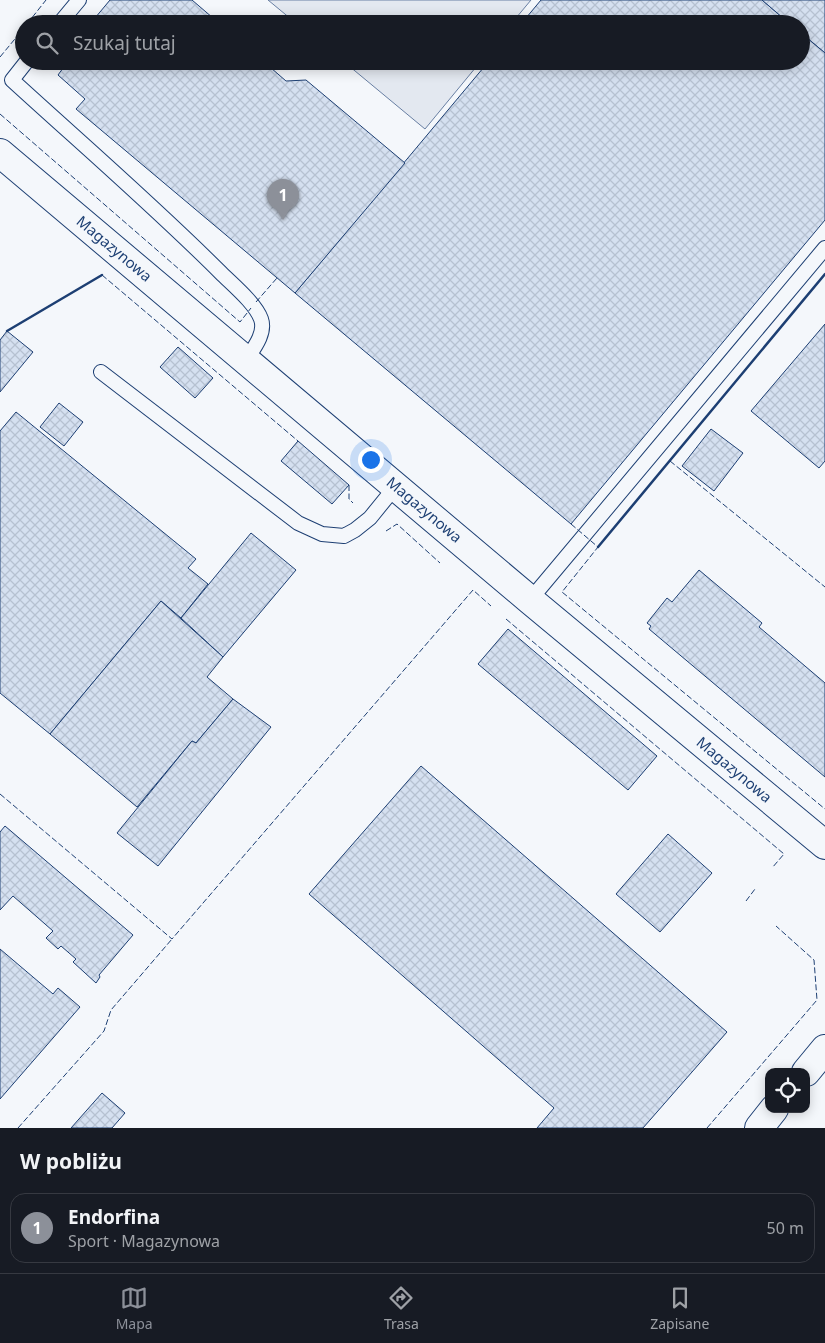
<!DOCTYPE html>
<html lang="pl">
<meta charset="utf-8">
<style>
:root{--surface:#171b24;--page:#20242c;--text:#f1f3f6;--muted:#9ea1a6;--line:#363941;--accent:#8c9099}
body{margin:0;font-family:"Noto Sans",sans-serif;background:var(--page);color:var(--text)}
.controls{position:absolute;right:15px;bottom:15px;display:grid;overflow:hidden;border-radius:10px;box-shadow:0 2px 12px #0003}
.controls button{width:45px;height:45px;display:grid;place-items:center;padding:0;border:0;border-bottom:1px solid var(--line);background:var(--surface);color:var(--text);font:25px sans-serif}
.you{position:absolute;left:370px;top:459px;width:18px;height:18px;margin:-12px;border:4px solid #fff;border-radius:50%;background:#1a73e8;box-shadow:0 0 0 8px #1a73e833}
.badge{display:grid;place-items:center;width:32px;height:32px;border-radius:50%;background:var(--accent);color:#fff;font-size:16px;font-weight:700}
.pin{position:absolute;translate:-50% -41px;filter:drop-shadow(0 1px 2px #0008)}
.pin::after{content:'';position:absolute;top:26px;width:18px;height:15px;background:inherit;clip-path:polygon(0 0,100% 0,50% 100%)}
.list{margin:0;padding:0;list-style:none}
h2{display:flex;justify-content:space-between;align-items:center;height:65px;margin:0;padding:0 20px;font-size:21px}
h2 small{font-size:16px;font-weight:400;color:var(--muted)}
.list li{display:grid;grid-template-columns:32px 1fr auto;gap:15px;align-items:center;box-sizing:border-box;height:70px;margin:0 10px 10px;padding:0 10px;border:1px solid var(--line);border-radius:15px}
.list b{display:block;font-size:19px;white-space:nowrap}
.list p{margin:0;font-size:16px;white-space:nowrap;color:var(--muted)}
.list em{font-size:16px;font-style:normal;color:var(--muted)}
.icon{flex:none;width:28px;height:28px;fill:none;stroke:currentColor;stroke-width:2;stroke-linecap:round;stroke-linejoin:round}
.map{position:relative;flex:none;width:825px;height:1128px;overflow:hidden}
.search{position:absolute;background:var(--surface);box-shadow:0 2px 12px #0003;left:15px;right:15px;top:15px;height:55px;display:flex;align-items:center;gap:12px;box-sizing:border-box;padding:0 18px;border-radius:28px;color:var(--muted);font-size:19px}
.sheet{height:145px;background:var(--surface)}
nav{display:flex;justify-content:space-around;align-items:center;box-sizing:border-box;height:70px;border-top:1px solid var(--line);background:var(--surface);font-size:14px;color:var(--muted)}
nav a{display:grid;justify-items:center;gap:2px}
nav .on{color:var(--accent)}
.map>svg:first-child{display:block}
.parking{fill:#e3e8f0;stroke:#687fa3}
.building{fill:url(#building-cross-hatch);stroke:#1d3f73}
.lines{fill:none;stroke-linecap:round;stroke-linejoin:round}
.service-casing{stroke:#1d3f73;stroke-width:16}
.minor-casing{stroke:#1d3f73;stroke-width:30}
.service{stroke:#f4f7fb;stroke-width:14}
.minor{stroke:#f4f7fb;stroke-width:28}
.fence{stroke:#1d3f73;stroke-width:1;stroke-dasharray:6 2.5;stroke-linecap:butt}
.wall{stroke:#1d3f73;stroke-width:2.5}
.labels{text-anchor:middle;stroke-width:4;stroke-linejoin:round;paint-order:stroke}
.street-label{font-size:15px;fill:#1d3f73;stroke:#f4f7fb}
</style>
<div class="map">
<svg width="825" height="1128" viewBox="0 0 825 1128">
<defs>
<pattern id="building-cross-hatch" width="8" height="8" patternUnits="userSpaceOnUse" patternTransform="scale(1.25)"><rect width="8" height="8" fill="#d5e0f0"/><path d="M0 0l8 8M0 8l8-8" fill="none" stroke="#b6c1d1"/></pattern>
</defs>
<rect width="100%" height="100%" fill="#f4f7fb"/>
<g class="parking">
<path d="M268 0H531L511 24H297Z"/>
<path d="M343 61H481L425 129Z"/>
</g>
<g class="building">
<path d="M110 0H192L220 24H90Z"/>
<path d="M541 0H762L790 24H521Z"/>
<path d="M762 0H825V53L801 33V24H790Z"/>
<path d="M801 33 825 53V220L571 524 295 293 489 61H801Z"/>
<path d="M62 61H263L286 81 306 80 405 163 295 293 76 109 85 99 58 75 66 64Z"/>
<path d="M825 324V461L819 468 751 411Z"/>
<path d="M7 331 33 352 0 392V340Z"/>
<path d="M178 347 213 378 195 398 160 367Z"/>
<path d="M59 403 83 422 64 446 40 427Z"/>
<path d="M16 412 196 559 188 568 208 584 181 618 161 601 50 734 0 693V431Z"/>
<path d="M711 429 743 453 714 491 682 466Z"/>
<path d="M298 441 349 485 332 504 281 461Z"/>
<path d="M251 533 296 570 223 657 181 618Z"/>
<path d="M699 570 762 623 759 627 825 683V777L649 629 651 626 647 623 667 598 672 602Z"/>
<path d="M161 601 223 657 207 677 233 699 196 743 192 741 137 807 50 734Z"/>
<path d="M508 629 657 756 628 790 478 664Z"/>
<path d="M233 699 271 727 158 866 117 833 192 741 196 743Z"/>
<path d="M421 766 727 1032 643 1128H537L554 1108 309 894Z"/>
<path d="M5 826 133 935 99 975 100 977 96 983 73 962 76 959 61 946 58 949 46 938 53 931 13 896 0 910V832Z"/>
<path d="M668 834 712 873 660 932 616 894Z"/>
<path d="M0 949 53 994 58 988 80 1007 0 1099Z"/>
<path d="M102 1093 125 1113 112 1128H71Z"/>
</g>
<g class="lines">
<defs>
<g id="service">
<path d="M59 24 79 0"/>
<path d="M27 61 12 80C82 144 154 206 221 273 233 285 255 303 261 319 266 333 254 348 246 360"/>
<path d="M101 372 298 523 322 534 344 536 355 530 370 518 396 486"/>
<path d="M530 600 825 248"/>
</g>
<g id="minor">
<path d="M0 153 530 600 825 845"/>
<path d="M806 1072 825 1049"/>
<path d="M759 1128 774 1109"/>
</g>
</defs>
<use href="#service" class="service-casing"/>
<use href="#minor" class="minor-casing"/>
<use href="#service" class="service"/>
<use href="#minor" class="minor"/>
<g class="fence">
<path d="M27 24 46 0"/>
<path d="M0 57 24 28"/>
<path d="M0 114 240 322 251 308"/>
<path d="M102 275 298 441"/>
<path d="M256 302 277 278"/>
<path d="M670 461 825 587"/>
<path d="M349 485V499L353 503"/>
<path d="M571 524 598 547 562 592 825 809"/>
<path d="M386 531 397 524 440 563"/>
<path d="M506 619 784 854 772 868"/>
<path d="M0 794 172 939 473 590 491 606"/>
<path d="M746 901 755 889"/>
<path d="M18 1128 104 1031 111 1010 172 939"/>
<path d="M707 1128 817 1000 814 960 776 926"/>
</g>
<g class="wall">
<path d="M7 331 102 275"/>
<path d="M598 547 825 274"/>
</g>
</g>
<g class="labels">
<g class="street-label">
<text transform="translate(114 249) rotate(40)" y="5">Magazynowa</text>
<text transform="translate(424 510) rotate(40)" y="5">Magazynowa</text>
<text transform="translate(734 770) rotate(40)" y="5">Magazynowa</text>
</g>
</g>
</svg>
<div class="controls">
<button><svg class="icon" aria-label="locate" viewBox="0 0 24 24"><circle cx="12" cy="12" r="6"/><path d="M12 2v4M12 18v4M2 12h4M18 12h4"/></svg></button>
</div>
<div class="you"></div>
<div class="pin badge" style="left:283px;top:220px">1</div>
<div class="search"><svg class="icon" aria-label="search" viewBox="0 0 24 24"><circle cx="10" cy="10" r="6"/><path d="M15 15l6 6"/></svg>Szukaj tutaj</div>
</div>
<section class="sheet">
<h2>W pobliżu<small></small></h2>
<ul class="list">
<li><span class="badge">1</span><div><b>Endorfina</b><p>Sport · Magazynowa</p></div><em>50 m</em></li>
</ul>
</section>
<nav>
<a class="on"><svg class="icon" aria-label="map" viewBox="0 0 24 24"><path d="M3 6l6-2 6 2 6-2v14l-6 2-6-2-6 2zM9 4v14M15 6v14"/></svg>Mapa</a>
<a><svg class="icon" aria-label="directions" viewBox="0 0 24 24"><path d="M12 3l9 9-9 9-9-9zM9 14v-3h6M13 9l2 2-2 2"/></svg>Trasa</a>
<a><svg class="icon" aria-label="saved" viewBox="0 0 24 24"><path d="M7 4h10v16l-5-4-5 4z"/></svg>Zapisane</a>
</nav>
